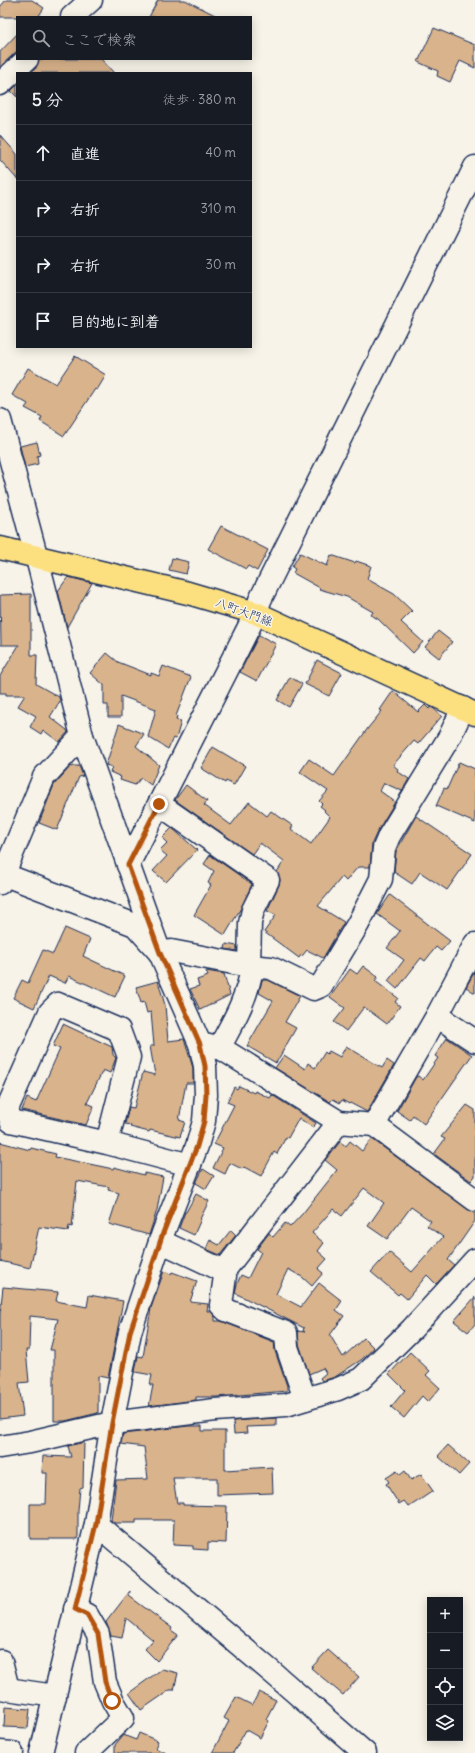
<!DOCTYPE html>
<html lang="ja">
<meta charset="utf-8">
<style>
:root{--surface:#171b24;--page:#242831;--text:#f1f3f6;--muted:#9ea1a6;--line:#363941}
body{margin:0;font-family:Delius,"Klee One",sans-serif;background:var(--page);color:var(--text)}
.controls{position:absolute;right:12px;bottom:12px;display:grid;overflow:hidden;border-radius:0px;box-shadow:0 2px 10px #0003}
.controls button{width:36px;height:36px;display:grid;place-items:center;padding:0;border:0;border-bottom:1px solid var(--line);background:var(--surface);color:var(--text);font:20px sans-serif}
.stop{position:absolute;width:12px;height:12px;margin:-9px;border:3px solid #b45309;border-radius:50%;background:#fff}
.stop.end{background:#b45309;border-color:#fff;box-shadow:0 1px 4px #0008}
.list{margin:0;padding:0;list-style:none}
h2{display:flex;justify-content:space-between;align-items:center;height:52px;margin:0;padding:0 16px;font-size:17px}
h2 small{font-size:13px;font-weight:400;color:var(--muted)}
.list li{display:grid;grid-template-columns:26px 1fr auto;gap:12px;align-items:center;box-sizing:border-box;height:56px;padding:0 16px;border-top:1px solid var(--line)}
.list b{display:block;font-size:15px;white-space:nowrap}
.list em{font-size:13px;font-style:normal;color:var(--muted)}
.icon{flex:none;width:22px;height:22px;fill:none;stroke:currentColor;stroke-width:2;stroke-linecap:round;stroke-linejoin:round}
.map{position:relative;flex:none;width:475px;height:1753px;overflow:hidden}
.search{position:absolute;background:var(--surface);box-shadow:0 2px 10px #0003;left:16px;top:16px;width:236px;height:44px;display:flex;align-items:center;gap:10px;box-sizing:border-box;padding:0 14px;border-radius:0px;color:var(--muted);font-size:15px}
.panel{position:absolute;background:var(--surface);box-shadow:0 2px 10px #0003;left:16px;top:72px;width:236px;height:276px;border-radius:0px}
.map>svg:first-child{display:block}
.building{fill:#d9b38b;stroke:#1b2f5e}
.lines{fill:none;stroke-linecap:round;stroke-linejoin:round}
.minor-casing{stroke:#1b2f5e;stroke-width:25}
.major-casing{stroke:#1b2f5e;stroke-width:25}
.minor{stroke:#f7f3e8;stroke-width:22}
.major{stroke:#fce080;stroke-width:22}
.route{stroke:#b45309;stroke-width:5}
.labels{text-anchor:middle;stroke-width:3;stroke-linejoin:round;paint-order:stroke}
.street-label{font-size:12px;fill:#1b2f5e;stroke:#f7f3e8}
</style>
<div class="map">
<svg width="475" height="1753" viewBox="0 0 475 1753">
<rect width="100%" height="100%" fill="#f7f3e8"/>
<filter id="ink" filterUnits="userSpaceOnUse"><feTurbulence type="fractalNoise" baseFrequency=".025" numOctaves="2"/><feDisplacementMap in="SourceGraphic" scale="8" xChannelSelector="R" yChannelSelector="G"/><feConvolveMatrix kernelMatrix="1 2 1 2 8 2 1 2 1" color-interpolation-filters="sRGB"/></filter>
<g filter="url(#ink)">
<g class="building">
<path d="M6 0H32L44 8 38 17H0V7Z"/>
<path d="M158 0H185L219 17H149Z"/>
<path d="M434 28 475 45V68L460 61 450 82 437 76 438 71 418 62Z"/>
<path d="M17 34V51L0 67V52Z"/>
<path d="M39 59H101L114 73H30L36 68Z"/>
<path d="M17 85V97L11 91Z"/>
<path d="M0 135 17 154V179L0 160Z"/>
<path d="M75 356 106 375 97 390 95 389 64 436 40 421 42 417 25 408 28 404 12 395 28 368 56 384Z"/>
<path d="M37 442 40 455 37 456 38 464 25 467 20 446Z"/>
<path d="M221 526 268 550 257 571 248 566 246 569 208 549Z"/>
<path d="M300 553 327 566 331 555 355 563 356 561 371 566 367 579 394 594 412 611 401 622 423 642 413 653 378 619 371 615 373 612 347 597 319 589 320 588 293 573 295 569 292 567Z"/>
<path d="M172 558 189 562 186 574 169 570Z"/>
<path d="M68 577 92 583 67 627 58 591Z"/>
<path d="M31 594V655H37L36 684 59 697 60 701 50 717 67 730 68 732 59 742 43 730 41 734 30 727 36 716 18 706 25 695H6V693H0V676L19 645H1L0 595Z"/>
<path d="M438 631 452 642 439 658 425 647Z"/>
<path d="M259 635 276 644 257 681 240 672Z"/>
<path d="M107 653 118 662 151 675V673L159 676 163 666 191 677 176 716H177L176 720 181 721 176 739 173 738 168 749 148 737 156 709 121 696V717H108V705H104V685L90 673Z"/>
<path d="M317 660 342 673 329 696 305 684Z"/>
<path d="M290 677 302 684 289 707 277 700Z"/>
<path d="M393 691 418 712 425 705 429 709 430 707 433 708 442 716 418 744 414 741 393 765 398 769 397 771 409 779 402 791 384 783 380 791 395 802 378 830 372 843 370 867H358L346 881 342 877 318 906 344 922 323 958 307 950 302 956 301 955 299 958 264 932 276 915 267 911 279 885 280 880 277 872 284 861 260 843 252 854 175 800 186 785 207 801 204 805 231 825 249 802 267 816 271 811 293 826 291 829 311 844 330 817 324 811 325 810 320 806 322 804 319 801 328 791 300 772 309 759 334 776 368 728 382 711 380 710Z"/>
<path d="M119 724 144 734 136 746 159 765 151 785 141 778 135 785 120 780 121 777 110 772 112 767 106 765Z"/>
<path d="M213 747 245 766 234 785 226 781 225 783 201 768Z"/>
<path d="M459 762 475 769V823L436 806 444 788 447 789Z"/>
<path d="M74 766H79L83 776 79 777 57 830 39 823 54 785 70 767Z"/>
<path d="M416 816 472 854 447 890 420 872 412 884 394 872 396 851Z"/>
<path d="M172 828 197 850 166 882 153 871 167 856 160 850 167 843 162 838Z"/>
<path d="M210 855 252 884 241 908 225 935 194 915 211 885 208 883 214 871 204 864Z"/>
<path d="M390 895 450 941 441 951 436 947 425 961 421 958 397 989 388 981 404 960 387 948 400 931 377 914Z"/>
<path d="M65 928 90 939 83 956 125 976 115 997 69 976 65 983 49 976 34 1008 13 998 22 980 28 983 43 950 53 954Z"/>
<path d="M226 944 237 946V951L225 949Z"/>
<path d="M363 966 378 977 375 981 398 998 395 1002 400 1006 387 1024 364 1007 346 1031 334 1022 345 1008 330 997 350 969 357 974Z"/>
<path d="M206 971 224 974 230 995 200 1010 190 989 199 986 197 980 208 976Z"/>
<path d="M475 971V993L466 987Z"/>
<path d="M262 980H268L300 996 285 1022 296 1028 276 1063 247 1046 273 1001 259 993Z"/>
<path d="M158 981 165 1005 168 1041 184 1039 193 1068V1083H186L179 1120 185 1122 180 1137 150 1130 149 1132 130 1127 131 1125 125 1124 129 1107 134 1108 143 1072 155 1075 150 1046H154L151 1012 147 1013 144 1002 141 1003 136 987Z"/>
<path d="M63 1024 112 1047 113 1055 116 1058 110 1073 103 1070 87 1103 94 1106 86 1125 22 1110 27 1098 36 1102 60 1049 53 1046Z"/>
<path d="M447 1038 472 1055 424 1124 413 1115 410 1120 397 1111 416 1077 418 1076 423 1080 438 1058 435 1056Z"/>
<path d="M346 1046 382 1068 387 1060 394 1065 367 1112 350 1103 349 1104 342 1100 340 1103 333 1099 330 1102 275 1068 284 1055 305 1069 308 1063 315 1068 325 1052 327 1054 329 1051 340 1057Z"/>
<path d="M239 1086 254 1093 255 1091 270 1098 272 1095 316 1123 313 1128 299 1118 288 1138 286 1137 277 1154 274 1152 261 1176 244 1167 242 1169 230 1163 225 1174 213 1168 223 1148 214 1144 234 1105 227 1102 234 1087 237 1089Z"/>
<path d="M467 1105 475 1110V1176L471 1181 434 1154 445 1139 441 1137Z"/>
<path d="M372 1139 475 1214V1221L448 1260 454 1265 436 1284 427 1275 407 1299 400 1293 398 1295 371 1272 389 1252 412 1272 443 1237 427 1226 431 1221 411 1207 387 1239 368 1226 384 1203 364 1188 342 1216 333 1209 312 1233 324 1243 318 1251 327 1259 318 1269 323 1273 312 1286 302 1277 288 1269 276 1294 301 1307 319 1283 342 1301 336 1310 344 1316 330 1335 343 1357 364 1338 374 1348 361 1360 335 1377 322 1381 320 1378 326 1373 323 1368 309 1374 299 1344 298 1331 305 1332 303 1331 304 1328 235 1293 237 1284 241 1275 248 1278 261 1252 257 1249 269 1233 273 1237 285 1223 290 1227 303 1213 337 1170 325 1160 340 1142 346 1146 350 1141 362 1151Z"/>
<path d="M0 1142 30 1150 31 1148 56 1154 55 1157 99 1166 113 1169 114 1167 144 1175V1173L163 1177 157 1210 149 1235 109 1224 119 1193 108 1190 109 1187 77 1181 72 1227 69 1226 68 1231 39 1227 30 1268 0 1261Z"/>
<path d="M203 1169 214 1176 206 1189 196 1183Z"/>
<path d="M196 1194 209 1201 200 1219H201L194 1235 179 1228 185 1212H186Z"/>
<path d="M231 1230 236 1235 220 1255 206 1249 210 1240 219 1245Z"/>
<path d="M164 1271 171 1274 172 1272 197 1281 190 1302 208 1304 207 1311H211L215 1317V1321H221L274 1342 275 1351 287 1386V1391L216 1397H196V1400L149 1406 153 1385H150L152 1375 135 1372 138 1356 143 1357 151 1308Z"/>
<path d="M3 1287 58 1292 56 1301 87 1307 89 1295 123 1301 108 1378 98 1376V1413L65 1421H54V1350H50L58 1319 30 1316 29 1350H26L29 1382 19 1383 23 1416 0 1419V1314Z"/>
<path d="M475 1297V1324L468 1332 454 1321Z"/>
<path d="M410 1352 430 1371 426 1375 440 1388 428 1402 422 1396 404 1418 391 1407 405 1390 389 1374Z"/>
<path d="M276 1418V1426L246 1427 247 1433 234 1434 233 1421Z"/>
<path d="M188 1426H202V1431H225V1470L272 1467 273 1493 217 1495V1478H173L177 1503H183V1505L227 1506 226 1543 208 1542V1550L193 1549V1546L173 1545 174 1520H136V1523H115L111 1520 116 1480 148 1479 144 1447 121 1444 123 1434Z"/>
<path d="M84 1442 83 1487 80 1488 78 1511V1539H30V1504H46L47 1473H42L43 1456 71 1457 68 1446Z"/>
<path d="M448 1445 469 1464 459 1475 438 1456Z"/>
<path d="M397 1471 400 1475 405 1471 411 1480 421 1474 433 1491 409 1507 404 1501 399 1504 386 1484 389 1482 386 1478Z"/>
<path d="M130 1591 129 1596 172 1628 171 1630 178 1635 157 1661 145 1649 153 1640 126 1618 122 1638 111 1636 106 1622Z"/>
<path d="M328 1650 359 1677 343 1695 311 1668Z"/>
<path d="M162 1669 178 1673 174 1690H170L141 1710 129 1693Z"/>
<path d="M259 1692 276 1700 266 1719 269 1721 260 1738 246 1730 233 1753H212L229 1721 224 1718 236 1697 252 1705Z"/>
<path d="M5 1707 30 1709 28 1728 4 1727Z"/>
<path d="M139 1733 158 1741 155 1748 166 1753H115V1745L123 1735 136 1740Z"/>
</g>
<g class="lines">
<defs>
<g id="minor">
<path d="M72 17 91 0"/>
<path d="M0 84 27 59"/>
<path d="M0 420 40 570 82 736 160 953 200 1044 205 1066 206 1095 204 1121 197 1146 163 1233 130 1332 112 1423 96 1524 41 1753"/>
<path d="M159 804 268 880 253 910 250 923 249 966"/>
<path d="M128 865 256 613 260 600 475 167"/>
<path d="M0 873 135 925 160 953 171 951 249 966 271 968 314 989 321 986 358 924 381 879 384 848 389 836 450 736 463 708"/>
<path d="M0 883 44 777 82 736"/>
<path d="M437 1016 475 1041"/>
<path d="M200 1044 222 1049 339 1122 374 1125 475 1200"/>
<path d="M219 1048C233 1022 248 997 252 967"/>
<path d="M374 1125 437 1016 475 944"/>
<path d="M107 1143 11 1121 7 1109 50 1012 58 1004 119 1030 129 1057 107 1143 190 1165"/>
<path d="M160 1241 224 1271 339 1122"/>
<path d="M224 1271 225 1276 221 1305 226 1310 286 1333 287 1347 305 1399"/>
<path d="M0 1447 30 1442 112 1423 215 1410 286 1405 338 1389 361 1379 412 1329 475 1260"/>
<path d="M96 1524 273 1673 365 1753"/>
<path d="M75 1609 87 1615 98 1634 105 1682 113 1701 123 1718 86 1753"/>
<path d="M1 1661 8 1689"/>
<path d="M0 1688 55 1696"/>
<path d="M0 1752 12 1753"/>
</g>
<path id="major" d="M0 548 188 593 256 613 475 714"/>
</defs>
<use href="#minor" class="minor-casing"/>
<use href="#major" class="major-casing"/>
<use href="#minor" class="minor"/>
<use href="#major" class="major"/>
</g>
</g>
<g class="lines" filter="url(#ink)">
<path class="route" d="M112 1701 105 1682 98 1634 87 1615 75 1609 96 1524 112 1423 130 1332 163 1233 197 1146 204 1121 206 1095 205 1066 200 1044 160 953 128 865 159 804"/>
</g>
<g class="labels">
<g class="street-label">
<text transform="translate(244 612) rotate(20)" y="4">八町大門線</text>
</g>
</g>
</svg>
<div class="controls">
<button>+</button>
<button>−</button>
<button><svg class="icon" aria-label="locate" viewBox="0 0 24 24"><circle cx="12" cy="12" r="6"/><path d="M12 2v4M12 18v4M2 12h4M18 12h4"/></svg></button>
<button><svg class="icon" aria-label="layers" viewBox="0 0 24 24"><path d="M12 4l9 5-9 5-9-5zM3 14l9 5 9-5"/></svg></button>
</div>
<div class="stop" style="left:112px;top:1701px"></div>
<div class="stop end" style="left:159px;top:804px"></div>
<div class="search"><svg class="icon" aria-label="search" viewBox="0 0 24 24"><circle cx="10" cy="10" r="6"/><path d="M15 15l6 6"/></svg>ここで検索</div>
<section class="panel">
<h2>5 分<small>徒歩 · 380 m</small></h2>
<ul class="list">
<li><svg class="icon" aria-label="ahead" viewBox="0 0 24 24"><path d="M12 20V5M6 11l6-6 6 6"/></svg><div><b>直進</b></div><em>40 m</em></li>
<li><svg class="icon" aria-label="right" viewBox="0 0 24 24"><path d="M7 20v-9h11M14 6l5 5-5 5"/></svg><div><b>右折</b></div><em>310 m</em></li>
<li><svg class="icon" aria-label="right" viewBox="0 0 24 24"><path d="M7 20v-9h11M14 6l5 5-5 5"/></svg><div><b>右折</b></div><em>30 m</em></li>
<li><svg class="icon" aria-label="arrive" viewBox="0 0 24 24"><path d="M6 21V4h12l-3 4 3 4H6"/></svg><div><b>目的地に到着</b></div></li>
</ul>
</section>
</div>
